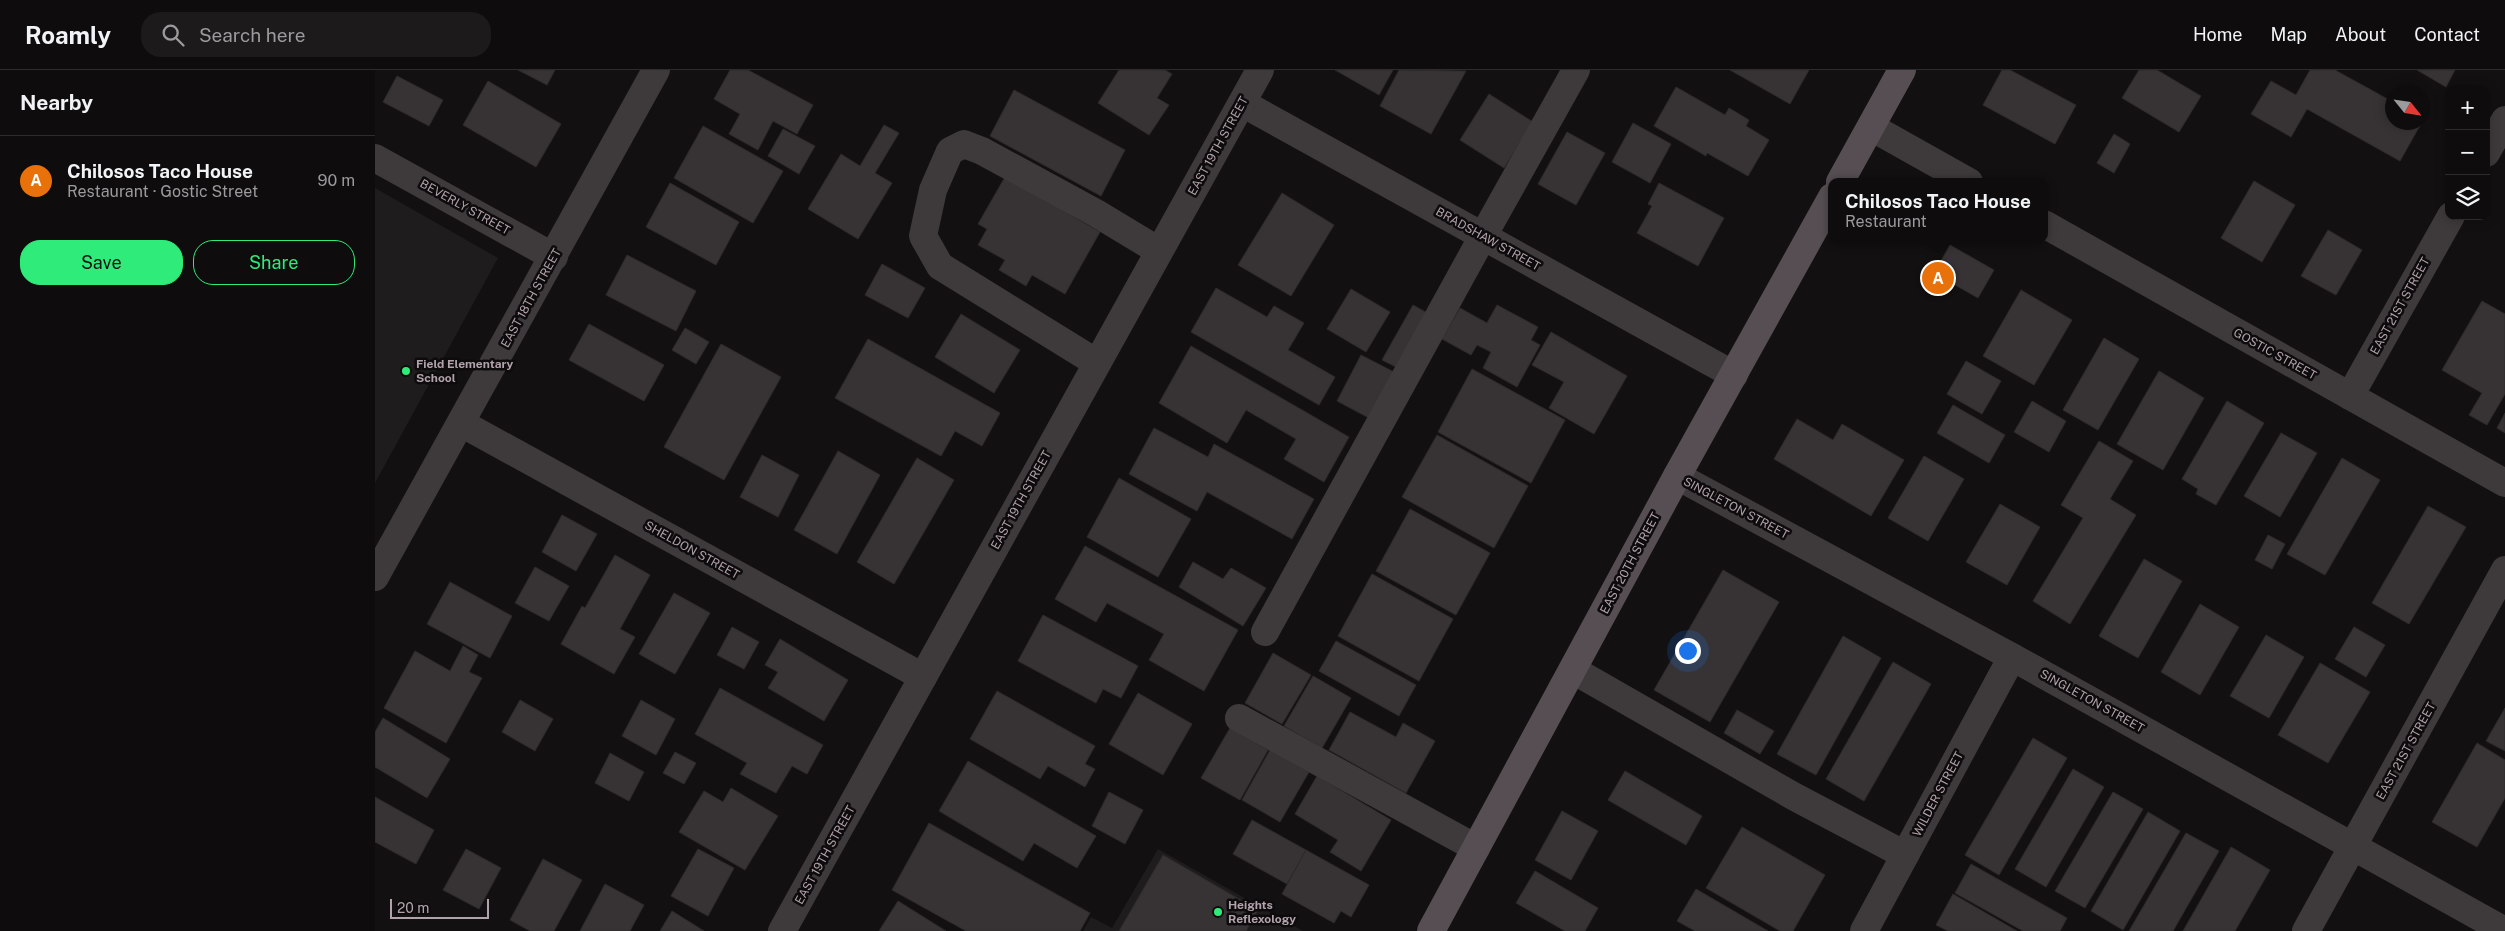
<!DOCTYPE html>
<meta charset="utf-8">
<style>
:root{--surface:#0e0c0d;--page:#1c1a1b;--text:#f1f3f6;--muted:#9b9b9d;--line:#2e2c2e;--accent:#2fec7a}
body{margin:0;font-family:"Public Sans",sans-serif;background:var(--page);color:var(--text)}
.controls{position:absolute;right:15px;top:15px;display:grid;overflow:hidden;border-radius:10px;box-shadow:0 2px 12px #0003}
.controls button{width:45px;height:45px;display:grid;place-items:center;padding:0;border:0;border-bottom:1px solid var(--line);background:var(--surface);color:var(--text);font:25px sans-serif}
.compass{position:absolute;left:2010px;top:15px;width:45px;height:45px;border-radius:50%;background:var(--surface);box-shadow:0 2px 12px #0003;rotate:120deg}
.scale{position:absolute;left:15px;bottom:12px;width:99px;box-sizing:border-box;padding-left:5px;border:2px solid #b2a2ab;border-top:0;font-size:14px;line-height:18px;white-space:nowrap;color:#b2a2ab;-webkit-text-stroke:4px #0d0b0c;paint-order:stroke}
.you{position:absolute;left:1312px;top:580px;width:18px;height:18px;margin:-12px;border:4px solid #fff;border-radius:50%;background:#1a73e8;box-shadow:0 0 0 8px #1a73e833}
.badge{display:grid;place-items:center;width:32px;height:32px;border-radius:50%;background:var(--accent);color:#fff;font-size:16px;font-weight:700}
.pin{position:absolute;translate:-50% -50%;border:2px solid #fff;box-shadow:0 1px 5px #0006}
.popup{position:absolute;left:1453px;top:108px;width:220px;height:65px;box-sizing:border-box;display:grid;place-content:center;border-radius:10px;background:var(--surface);filter:drop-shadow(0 1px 4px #0005);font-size:16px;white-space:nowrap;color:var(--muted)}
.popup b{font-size:19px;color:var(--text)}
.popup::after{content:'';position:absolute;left:50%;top:100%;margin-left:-10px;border:10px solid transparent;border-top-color:var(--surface)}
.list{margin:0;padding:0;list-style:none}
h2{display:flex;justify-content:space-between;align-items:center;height:65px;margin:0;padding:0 20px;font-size:21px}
h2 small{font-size:16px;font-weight:400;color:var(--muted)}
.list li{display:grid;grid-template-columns:32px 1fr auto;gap:15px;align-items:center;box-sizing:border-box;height:90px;padding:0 20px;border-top:1px solid var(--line)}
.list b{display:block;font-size:19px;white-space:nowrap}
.list p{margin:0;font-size:16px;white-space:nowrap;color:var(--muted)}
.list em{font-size:16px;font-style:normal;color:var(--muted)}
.actions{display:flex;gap:10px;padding:15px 20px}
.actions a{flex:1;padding:11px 0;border:1px solid var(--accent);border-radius:20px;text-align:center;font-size:18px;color:var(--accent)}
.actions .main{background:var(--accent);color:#111}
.icon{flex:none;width:28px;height:28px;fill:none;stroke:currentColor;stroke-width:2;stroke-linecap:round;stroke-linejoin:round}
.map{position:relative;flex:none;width:2130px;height:861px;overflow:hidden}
header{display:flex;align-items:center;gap:30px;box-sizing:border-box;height:70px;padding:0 25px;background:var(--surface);border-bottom:1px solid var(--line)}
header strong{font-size:24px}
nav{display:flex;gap:28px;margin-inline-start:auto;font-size:18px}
.search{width:350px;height:45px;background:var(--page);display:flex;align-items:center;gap:12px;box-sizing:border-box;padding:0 18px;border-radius:20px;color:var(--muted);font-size:19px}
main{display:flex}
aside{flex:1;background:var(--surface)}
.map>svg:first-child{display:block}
.built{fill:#1f1c1d}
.building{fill:#373234;stroke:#2e2a2b}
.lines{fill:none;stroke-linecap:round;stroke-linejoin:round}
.minor{stroke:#3e393b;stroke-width:28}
.major{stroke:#564e52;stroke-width:28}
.poi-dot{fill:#2fec7a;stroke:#0d0b0c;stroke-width:2}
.labels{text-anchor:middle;stroke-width:5;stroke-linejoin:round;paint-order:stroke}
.street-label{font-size:12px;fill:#b2a2ab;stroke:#0d0b0c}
.poi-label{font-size:12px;font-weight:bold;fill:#b2a2ab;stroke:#0d0b0c;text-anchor:start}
</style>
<header>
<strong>Roamly</strong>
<div class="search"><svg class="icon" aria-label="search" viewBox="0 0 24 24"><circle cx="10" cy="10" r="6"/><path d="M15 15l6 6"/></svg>Search here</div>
<nav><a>Home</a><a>Map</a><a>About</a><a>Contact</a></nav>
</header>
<main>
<aside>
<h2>Nearby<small></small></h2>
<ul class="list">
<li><span class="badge" style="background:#e8710a">A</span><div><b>Chilosos Taco House</b><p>Restaurant · Gostic Street</p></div><em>90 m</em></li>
</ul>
<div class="actions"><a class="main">Save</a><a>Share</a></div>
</aside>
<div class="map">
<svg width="2130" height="861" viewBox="0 0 2130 861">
<rect width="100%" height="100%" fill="#121011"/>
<g class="built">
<path d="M0 118 123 188 0 413Z"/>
<path d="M783 779 928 861H708L716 847 737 858Z"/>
</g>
<g class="building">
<path d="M143 0H180L172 15Z"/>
<path d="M355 0H373L438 35 422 64 398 51 383 80 354 64 365 44 339 29Z"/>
<path d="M744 0H790L797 4 782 28 794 35 774 65 723 33Z"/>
<path d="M960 0H1018L1004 25Z"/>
<path d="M1024 0 1091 1 1056 64 1005 36Z"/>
<path d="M1355 0H1434L1415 34Z"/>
<path d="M1627 0H1635L1701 35 1680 74 1608 35Z"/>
<path d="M1764 0H1782L1826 26 1804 62 1747 28Z"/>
<path d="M1935 0H1960L2018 32V52H2047L2025 91 1932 39 1916 67 1876 44 1896 11 1921 25Z"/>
<path d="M2042 0H2080L2071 17Z"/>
<path d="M22 6 68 30 54 56 8 32Z"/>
<path d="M113 11 186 54 161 97 88 55Z"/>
<path d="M1301 17 1350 45 1354 38 1374 50 1371 56 1394 70 1373 106 1332 83 1331 86 1279 56Z"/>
<path d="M639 20 750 80 726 126 615 66Z"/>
<path d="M1114 24 1158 52 1129 98 1085 70Z"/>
<path d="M1258 53 1296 74 1275 113 1237 92Z"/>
<path d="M509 55 524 63 500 103 517 113 483 169 433 139 466 84 485 96Z"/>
<path d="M328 56 408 101 378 153 299 108Z"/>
<path d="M408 59 440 76 424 104 393 86Z"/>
<path d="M1192 62 1230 83 1201 135 1163 114Z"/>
<path d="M1739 64 1755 74 1739 103 1722 93Z"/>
<path d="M630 107 725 162 690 224 657 205 651 216 624 200 630 190 603 175 612 159 603 154Z"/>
<path d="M1879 111 1920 135 1887 192 1846 168Z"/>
<path d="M295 113 364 152 341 195 271 157Z"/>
<path d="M1284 113 1349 148 1323 196 1262 163 1277 136 1273 134Z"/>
<path d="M907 123 959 155 916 226 863 195Z"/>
<path d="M1953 160 1987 180 1961 225 1926 206Z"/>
<path d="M1575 175 1619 200 1603 228 1559 203Z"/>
<path d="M252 185 321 221 301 261 231 225Z"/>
<path d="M507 194 550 218 533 248 490 225Z"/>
<path d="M841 218 892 247 899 236 929 253 913 280 960 307 944 335 816 262Z"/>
<path d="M976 219 1015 242 991 282 952 259Z"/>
<path d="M1646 220 1697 250 1659 315 1608 286Z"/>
<path d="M2107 231 2130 244V324L2112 355 2094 345 2107 323 2067 300Z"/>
<path d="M1038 235 1056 245 1025 299 1007 290Z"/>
<path d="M1122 235 1163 257 1156 270 1165 275 1142 317 1108 298 1116 282 1102 275 1096 285 1067 269 1085 238 1112 253Z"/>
<path d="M586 244 645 280 619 323 560 287Z"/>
<path d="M214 254 289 295 269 331 194 290Z"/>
<path d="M310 258 334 272 321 294 297 280Z"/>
<path d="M1176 262 1252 306 1219 364 1174 338 1189 312 1157 295Z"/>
<path d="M1729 268 1764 289 1723 360 1688 340Z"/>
<path d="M493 269 625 343 607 376 580 361 566 386 460 328Z"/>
<path d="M346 274 406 307 349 410 289 377Z"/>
<path d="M816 276 974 367 949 412 909 389 921 369 871 340 852 373 784 333Z"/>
<path d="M986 285 1019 302 994 348 962 331Z"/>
<path d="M1591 291 1626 311 1607 344 1572 324Z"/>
<path d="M1097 299 1190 350 1156 413 1063 362Z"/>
<path d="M1784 301 1829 328 1788 400 1742 374Z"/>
<path d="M1657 331 1691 351 1674 382 1639 362Z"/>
<path d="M1852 331 1889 353 1841 435 1821 424 1823 419 1807 409Z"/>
<path d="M1578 335 1630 365 1614 393 1562 363Z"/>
<path d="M2130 343V363L2122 358Z"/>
<path d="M1422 349 1458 370 1467 354 1529 390 1496 446 1399 389Z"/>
<path d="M779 358 833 387 839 374 939 429 917 469 832 422 822 441 754 404Z"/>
<path d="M1906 363 1942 383 1905 447 1869 426Z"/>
<path d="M1062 365 1153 416 1119 478 1027 427Z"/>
<path d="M1724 371 1758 391 1735 429 1761 445 1695 554 1658 531 1708 448 1686 435Z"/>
<path d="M463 381 505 405 462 484 419 460Z"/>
<path d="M387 385 424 405 403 447 365 427Z"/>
<path d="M1549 386 1589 409 1553 471 1513 448Z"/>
<path d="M542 388 579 410 519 514 482 492Z"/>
<path d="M1967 388 2005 410 1950 505 1912 484Z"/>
<path d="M744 408 816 449 783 507 712 467Z"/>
<path d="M1625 434 1665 457 1632 515 1591 492Z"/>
<path d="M2053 436 2091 457 2034 554 1997 533Z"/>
<path d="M1035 439 1115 483 1081 545 1001 501Z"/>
<path d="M187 445 222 464 201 501 167 482Z"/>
<path d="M1893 465 1910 474 1897 499 1880 490Z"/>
<path d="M710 476 863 560 829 621 774 590 789 564 732 533 721 552 680 529Z"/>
<path d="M240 485 275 505 245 559 260 567 239 604 186 574 207 536 210 538Z"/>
<path d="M1769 489 1807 511 1763 588 1724 566Z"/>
<path d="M818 492 848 509 856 498 891 518 868 556 804 517Z"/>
<path d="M160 497 194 516 174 551 140 533Z"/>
<path d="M1348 500 1404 532 1335 652 1279 620Z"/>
<path d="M997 504 1078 549 1044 611 963 566Z"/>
<path d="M75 512 137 546 115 588 52 554Z"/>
<path d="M299 523 335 543 300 604 264 584Z"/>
<path d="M1825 534 1864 557 1825 625 1786 602Z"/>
<path d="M668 545 763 596 746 628 728 619 721 633 643 591Z"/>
<path d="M357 557 384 572 369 599 342 585Z"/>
<path d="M1979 557 2010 575 1991 607 1960 589Z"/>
<path d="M1891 565 1929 587 1894 648 1855 626Z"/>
<path d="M1468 566 1506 588 1441 705 1402 684Z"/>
<path d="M405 569 473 610 449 651 393 618 403 602 390 595Z"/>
<path d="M961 571 1041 615 1024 646 944 601Z"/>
<path d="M88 576 103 585 94 602 107 608 71 673 9 638 40 581 75 601Z"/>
<path d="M898 583 936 605 907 654 870 633Z"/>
<path d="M1518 592 1556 614 1489 731 1451 709Z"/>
<path d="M1945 593 1995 622 1953 693 1903 665Z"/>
<path d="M938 606 976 628 947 678 909 656Z"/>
<path d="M345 618 448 675 432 704 417 696 401 723 365 704 372 693 320 664Z"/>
<path d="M622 621 720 676 710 694 720 699 710 717 673 696 665 709 595 669Z"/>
<path d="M763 623 817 654 788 705 734 674Z"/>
<path d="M145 630 178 649 160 681 127 662Z"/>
<path d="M266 630 300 649 281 685 247 666Z"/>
<path d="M2130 638V681L2111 671Z"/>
<path d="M1362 640 1399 661 1385 684 1349 663Z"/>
<path d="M975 642 1021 667 1028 653 1060 671 1031 723 954 680Z"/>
<path d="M8 648 75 689 52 728 0 697V662Z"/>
<path d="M855 658 893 680 865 730 826 708Z"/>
<path d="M1658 668 1692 688 1624 805 1590 785Z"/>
<path d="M2102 673 2130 690V728L2102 777 2057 752Z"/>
<path d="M895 680 934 702 905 752 867 730Z"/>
<path d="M300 682 321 693 309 714 288 703Z"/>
<path d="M235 683 269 702 254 731 220 713Z"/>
<path d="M593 691 721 766 702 798 659 773 648 791 564 741Z"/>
<path d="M1698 699 1729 717 1671 817 1640 799Z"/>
<path d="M1250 701 1327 746 1311 775 1233 730Z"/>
<path d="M942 706 1016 750 986 801 955 782 963 770 920 744Z"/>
<path d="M356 718 403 746 370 800 304 762 329 721 348 732Z"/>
<path d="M734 722 768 740 750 774 717 756Z"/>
<path d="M1738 722 1768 739 1710 838 1680 821Z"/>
<path d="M0 727 59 760 41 794 0 772Z"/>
<path d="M1187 741 1223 761 1196 810 1160 790Z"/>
<path d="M1773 742 1805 761 1748 860 1716 841Z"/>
<path d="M877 750 931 780 912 814 858 784Z"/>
<path d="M554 753 715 843 705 861H591L517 820Z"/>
<path d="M1367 757 1450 805 1418 861H1405L1331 818Z"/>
<path d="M1811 763 1844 781 1798 861H1754Z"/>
<path d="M1856 777 1895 800 1860 861H1808Z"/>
<path d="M91 779 126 798 104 839 68 820Z"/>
<path d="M323 779 359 798 333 846 296 826Z"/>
<path d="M931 780 994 815 976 847 966 841 959 853 907 824Z"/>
<path d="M788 785 883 840 871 861H744Z"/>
<path d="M168 789 207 810 179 861H155L135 850Z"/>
<path d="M1596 794 1692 848 1685 861H1648L1580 823Z"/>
<path d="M1160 801 1223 838 1210 861H1190L1141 833Z"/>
<path d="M230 814 269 835 255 861H205Z"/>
<path d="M1321 819 1393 861H1320L1302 851Z"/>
<path d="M1578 824 1642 861H1573L1561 855Z"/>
<path d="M523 831 571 861H504Z"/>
<path d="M297 841 329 861H285Z"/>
</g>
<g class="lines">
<g class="minor">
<path d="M867 33 1359 305"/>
<path d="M1496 57 1594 112"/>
<path d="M2111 83 2130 50"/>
<path d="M0 88 179 187"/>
<path d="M1669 154 2130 413"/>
<path d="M722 293 565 196 548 166 558 120 575 81 589 74 607 81 721 143 784 181"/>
<path d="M1975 326 2076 146"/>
<path d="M86 353 548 607"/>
<path d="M1302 406 1637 587 2130 861"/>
<path d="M0 507 281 0"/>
<path d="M890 562 1108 166 1201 0"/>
<path d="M1198 600 1420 727 1530 785"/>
<path d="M864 648 1101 778"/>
<path d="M407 861 885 0"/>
<path d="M1489 861 1637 587"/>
<path d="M1931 861 2130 500"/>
</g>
<g class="major">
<path d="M1465 112 1527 0"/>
<path d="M1056 861 1302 406 1457 127"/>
</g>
</g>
<g class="poi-dot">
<circle cx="31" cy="301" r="5"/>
<circle cx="843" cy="842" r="5"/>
</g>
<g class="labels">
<g class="street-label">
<text transform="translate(843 76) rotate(-61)" y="4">EAST 19TH STREET</text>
<text transform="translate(90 137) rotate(29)" y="4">BEVERLY STREET</text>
<text transform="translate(1113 169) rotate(29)" y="4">BRADSHAW STREET</text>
<text transform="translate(156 228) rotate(-61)" y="4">EAST 18TH STREET</text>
<text transform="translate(2025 236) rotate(-61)" y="4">EAST 21ST STREET</text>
<text transform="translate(1900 284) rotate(29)" y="4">GOSTIC STREET</text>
<text transform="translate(646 430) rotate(-61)" y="4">EAST 19TH STREET</text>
<text transform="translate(1361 438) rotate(28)" y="4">SINGLETON STREET</text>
<text transform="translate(317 480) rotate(29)" y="4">SHELDON STREET</text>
<text transform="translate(1255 493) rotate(-62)" y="4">EAST 20TH STREET</text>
<text transform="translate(1717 631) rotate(29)" y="4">SINGLETON STREET</text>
<text transform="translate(2031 681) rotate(-61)" y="4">EAST 21ST STREET</text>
<text transform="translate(1563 724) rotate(-62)" y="4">WILDER STREET</text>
<text transform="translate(450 785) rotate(-61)" y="4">EAST 19TH STREET</text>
</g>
<g class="poi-label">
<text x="41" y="298">Field Elementary<tspan x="41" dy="14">School</tspan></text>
<text x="853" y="839">Heights<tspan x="853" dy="14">Reflexology</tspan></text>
</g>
</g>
</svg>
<div class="controls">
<button>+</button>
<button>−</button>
<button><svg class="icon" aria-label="layers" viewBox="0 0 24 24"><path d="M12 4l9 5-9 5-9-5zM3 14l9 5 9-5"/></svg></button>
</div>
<svg class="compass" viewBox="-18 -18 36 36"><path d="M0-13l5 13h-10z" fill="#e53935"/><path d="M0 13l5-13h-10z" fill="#9b9b9d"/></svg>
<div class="scale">20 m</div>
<div class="you"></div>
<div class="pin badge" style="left:1563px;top:208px;background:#e8710a">A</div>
<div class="popup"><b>Chilosos Taco House</b>Restaurant</div>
</div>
</main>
